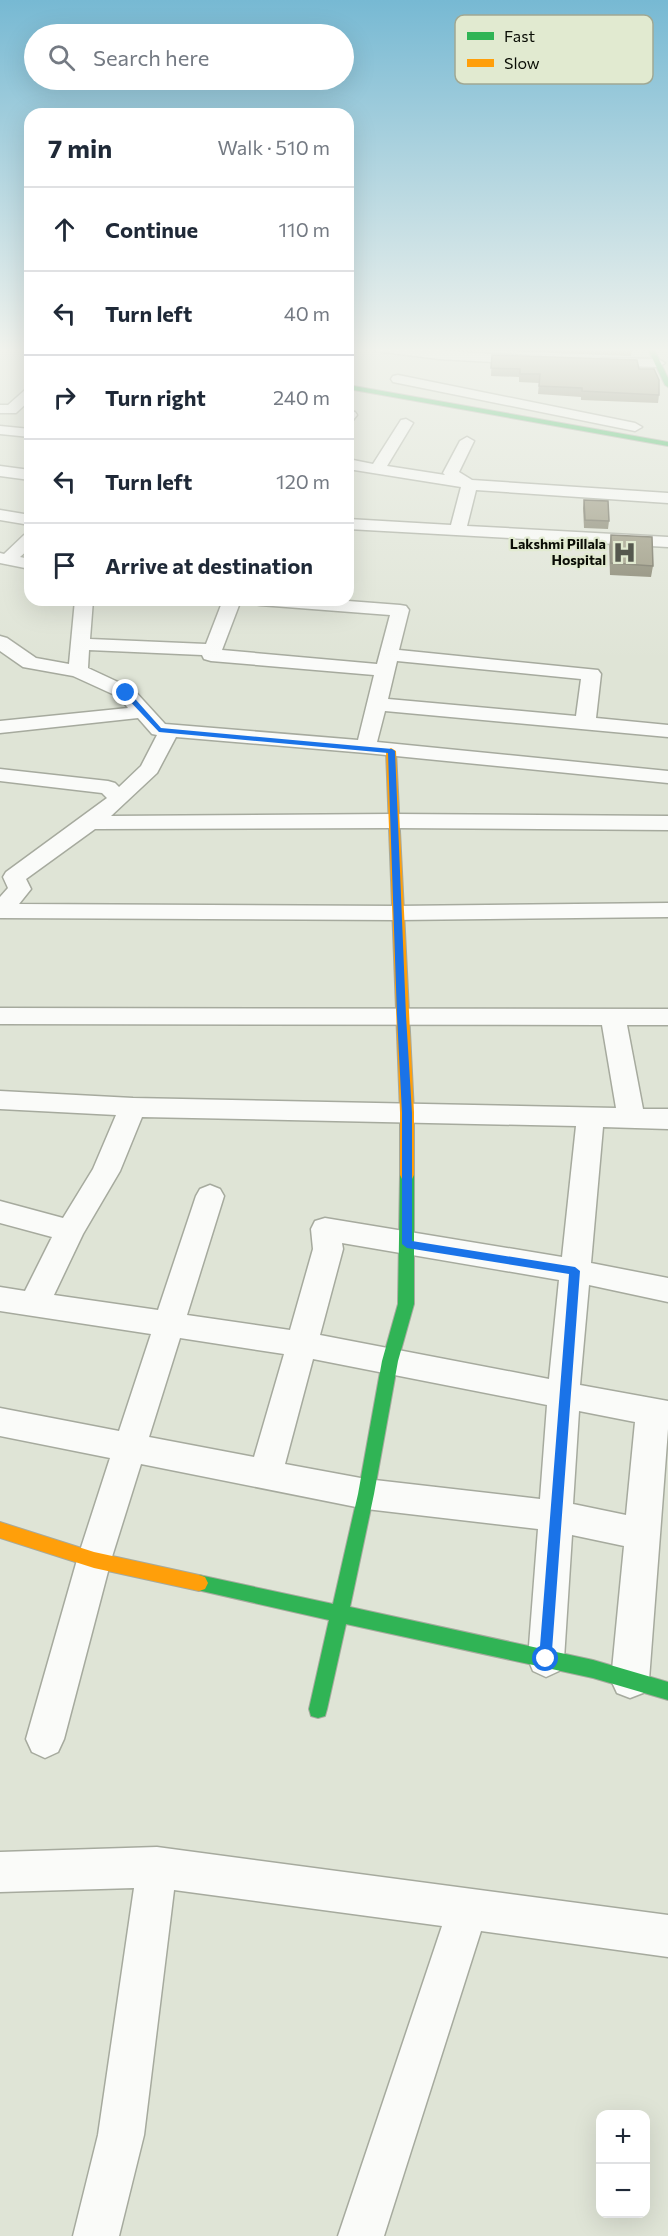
<!DOCTYPE html>
<meta charset="utf-8">
<style>
:root{--surface:#fff;--page:#f2f2f3;--text:#1f2937;--muted:#747a83;--line:#e0e1e3}
body{margin:0;font-family:Commissioner,sans-serif;background:var(--page);color:var(--text)}
.controls{position:absolute;right:18px;bottom:18px;display:grid;overflow:hidden;border-radius:12px;box-shadow:0 6px 24px #0002}
.controls button{width:54px;height:54px;display:grid;place-items:center;padding:0;border:0;border-bottom:2px solid var(--line);background:var(--surface);color:var(--text);font:30px sans-serif}
.stop{position:absolute;width:18px;height:18px;margin:-14px;border:4px solid #1a73e8;border-radius:50%;background:#fff}
.stop.end{background:#1a73e8;border-color:#fff;box-shadow:0 2px 6px #0008}
.list{margin:0;padding:0;list-style:none}
h2{display:flex;justify-content:space-between;align-items:center;height:78px;margin:0;padding:0 24px;font-size:26px}
h2 small{font-size:20px;font-weight:400;color:var(--muted)}
.list li{display:grid;grid-template-columns:39px 1fr auto;gap:18px;align-items:center;box-sizing:border-box;height:84px;padding:0 24px;border-top:2px solid var(--line)}
.list b{display:block;font-size:22px;white-space:nowrap}
.list em{font-size:20px;font-style:normal;color:var(--muted)}
.icon{flex:none;width:33px;height:33px;fill:none;stroke:currentColor;stroke-width:2;stroke-linecap:round;stroke-linejoin:round}
.map{position:relative;flex:none;width:668px;height:2236px;overflow:hidden}
.search{position:absolute;background:var(--surface);box-shadow:0 6px 24px #0002;left:24px;top:24px;width:330px;height:66px;display:flex;align-items:center;gap:15px;box-sizing:border-box;padding:0 21px;border-radius:33px;color:var(--muted);font-size:22px}
.panel{position:absolute;background:var(--surface);box-shadow:0 6px 24px #0002;left:24px;top:108px;width:330px;height:498px;border-radius:18px}
.map>svg:first-child{display:block}
.lines{fill:none;stroke-linecap:round;stroke-linejoin:round}
.street-casing{stroke:#a6aa9e;stroke-width:3}
.fast-casing{stroke:#a6aa9e;stroke-width:2}
.slow-casing{stroke:#a6aa9e;stroke-width:2}
.street{fill:#fafbf9;fill-rule:evenodd}
.fast{fill:#30b455;fill-rule:evenodd}
.slow{fill:#ff9f0a;fill-rule:evenodd}
.wall{fill:#7e7c66}
.building{fill:#939077;stroke:#676553;stroke-width:1.5}
.route{fill:#1a73e8}
.labels{text-anchor:middle;stroke-width:4.5;stroke-linejoin:round;paint-order:stroke}
.far-poi-label{font-size:14px;font-weight:bold;fill:#0a0d05;stroke:#e1ead0;text-anchor:end}
.key{fill:#e1ead0;stroke:#a0a893;stroke-width:1.5}
.key-label{font-size:16px;fill:#0a0d05}
</style>
<div class="map">
<svg width="668" height="2236" viewBox="0 0 668 2236">
<rect width="100%" height="100%" fill="#dfe4d6"/>
<g class="lines">
<defs>
<g id="street">
<path d="M368 347H404L431 350V347H443L445 351 528 356 535 360 528 364 439 359 375 351Z"/>
<path d="M602 358 658 359 665 363 658 367 597 365 595 362Z"/>
<path d="M398 375 635 423 642 427 635 431 393 382 391 379 393 376Z"/>
<path d="M30 389V400L16 413H0V405H8L25 390Z"/>
<path d="M348 411 355 412 357 415 353 420 348 421Z"/>
<path d="M406 419 413 423 387 466 445 475 443 473 460 441 467 437 474 441 459 472 472 480 668 493V503L476 490 467 526 668 537V547L348 529V519L451 525 461 487 348 469V459L373 464 401 420Z"/>
<path d="M0 426 30 429V437L0 434Z"/>
<path d="M0 466 30 470V480L0 476Z"/>
<path d="M0 510 30 515V525L0 520Z"/>
<path d="M30 534V548L20 557 30 559V569L0 563V553L4 554 24 535Z"/>
<path d="M75 600H93L90 639 206 644 223 600H241L222 650 377 664 390 615 260 605 254 604 251 600H335L400 605 406 606 409 610 399 650 598 670 601 674 596 718 668 725V737L385 711 377 742 668 771V783L366 753 176 737 157 773 111 816 393 814 668 816V830L393 828 95 829 26 879 31 889 19 904 397 906 668 903V917L397 920 0 918V897L8 888 3 877 6 872 107 798 102 793 0 781V769L108 781 115 783 119 787 141 766 157 735 152 734 138 718 0 733V721L128 708 119 697 73 676 23 667 0 651V636L7 638 36 658 69 664ZM89 650 202 655 204 659 211 661 374 675 358 740 165 724 133 689 88 668ZM397 661 581 679 576 716 388 699Z"/>
<path d="M0 1008 668 1009V1025H627L643 1109H668V1129L603 1127 591 1263 668 1278V1302L589 1285 580 1385 668 1401V1429L649 1680 643 1693 630 1698 617 1693 611 1680 624 1546 572 1535 564 1659 559 1671 546 1677 533 1671 528 1659 538 1529 366 1509 141 1464 111 1560 64 1739 58 1752 45 1758 32 1752 26 1739 77 1560 110 1458 0 1436V1408L119 1431 151 1334 0 1311V1287L25 1291 52 1237 0 1223V1201L63 1218 93 1169 116 1115 0 1109V1091L133 1098 616 1108 602 1025 0 1024ZM142 1117 576 1126 562 1257 325 1218 315 1221 311 1229 313 1249 290 1330 187 1315 224 1196 220 1189 210 1185 200 1189 196 1196 158 1310 54 1295 83 1234 120 1171ZM342 1243 559 1280 549 1379 320 1335 343 1249ZM180 1338 284 1354 254 1457 149 1437ZM313 1359 547 1405 540 1499 366 1479 285 1464ZM579 1411 635 1422 626 1515 573 1504Z"/>
<path d="M157 1847 668 1915V1957L481 1931 384 2236H338L442 1926 174 1890 144 2135 119 2236H73L98 2135 134 1888 0 1892V1852Z"/>
</g>
<g id="fast">
<path d="M647 347H653L668 378V387L665 385Z"/>
<path d="M348 385 668 442V446L348 389Z"/>
<path d="M407 1170 412 1171 414 1175V1304L398 1361 374 1494 350 1607 593 1660 668 1682V1700L593 1678 346 1624 327 1709 325 1716 318 1718 311 1716 309 1709 329 1620 193 1589 190 1583 193 1577 199 1575 333 1604 358 1494 382 1361 398 1304 400 1175 402 1171Z"/>
</g>
<g id="slow">
<path d="M391 748 396 751 414 1112V1175L412 1179H402L400 1175V1112L386 751Z"/>
<path d="M0 1522 94 1552 199 1575 205 1577 208 1583 205 1589 199 1591 94 1568 0 1538Z"/>
</g>
</defs>
<use href="#street" class="street-casing"/>
<use href="#fast" class="fast-casing"/>
<use href="#slow" class="slow-casing"/>
<use href="#street" class="street"/>
<use href="#fast" class="fast"/>
<use href="#slow" class="slow"/>
</g>
<g class="wall">
<path d="M445 347H631L632 350 631 356 446 349Z"/>
<path d="M492 355 639 369 659 395 658 403 581 400V397L538 394 539 383 519 382V377L491 376Z"/>
<path d="M584 500 609 521 608 529 584 528 583 508Z"/>
<path d="M611 535 653 566 651 577 610 575 609 546Z"/>
</g>
<g class="building">
<path d="M551 347H631L632 350Z"/>
<path d="M492 355 637 360 639 369H654L659 380V395L582 391V388L539 386 540 374H520V369L491 368Z"/>
<path d="M584 500 608 501 609 521 585 520Z"/>
<path d="M611 535 652 537 653 566 611 563Z"/>
</g>
<linearGradient id="sky" x2="0" y2="1"><stop stop-color="#77b9d3"/><stop offset="0.53" stop-color="#f1f3ed"/><stop offset="1" stop-color="#f1f3ed" stop-opacity="0"/></linearGradient>
<rect width="668" height="660" fill="url(#sky)"/>
<path class="route" d="M124 692H129L161 728 392 749 395 751 406 1016 412 1113V1241L575 1267 580 1271 551 1664 546 1665 541 1664 539 1659 569 1274 407 1248 402 1244V1113L397 1016 388 753 159 732 124 695Z"/>
<defs>
<symbol id="hospital-bare" viewBox="-9 -9 18 18"><path d="M-5-5h3v3.5h4V-5h3V5h-3V1.5h-4V5h-3Z" fill="#55584e" stroke="#e1ead0" stroke-width="2.5" paint-order="stroke"/></symbol>
</defs>
<g fill-rule="evenodd">
<use href="#hospital-bare" x="608" y="536" width="33" height="33"/>
</g>
<g class="labels">
<g class="far-poi-label">
<text x="606" y="549">Lakshmi Pillala<tspan x="606" dy="16">Hospital</tspan></text>
</g>
</g>
<rect x="455" y="15" width="198" height="69" rx="9" class="key"/>
<rect x="467" y="32" width="27" height="8" fill="#30b455"/>
<rect x="467" y="59" width="27" height="8" fill="#ff9f0a"/>
<g class="key-label">
<text x="504" y="42">Fast</text>
<text x="504" y="69">Slow</text>
</g>
</svg>
<div class="controls">
<button>+</button>
<button>−</button>
</div>
<div class="stop" style="left:546px;top:1659px"></div>
<div class="stop end" style="left:126px;top:693px"></div>
<div class="search"><svg class="icon" aria-label="search" viewBox="0 0 24 24"><circle cx="10" cy="10" r="6"/><path d="M15 15l6 6"/></svg>Search here</div>
<section class="panel">
<h2>7 min<small>Walk · 510 m</small></h2>
<ul class="list">
<li><svg class="icon" aria-label="ahead" viewBox="0 0 24 24"><path d="M12 20V5M6 11l6-6 6 6"/></svg><div><b>Continue</b></div><em>110 m</em></li>
<li><svg class="icon" aria-label="left" viewBox="0 0 24 24"><path d="M17 20v-9H6M10 6l-5 5 5 5"/></svg><div><b>Turn left</b></div><em>40 m</em></li>
<li><svg class="icon" aria-label="right" viewBox="0 0 24 24"><path d="M7 20v-9h11M14 6l5 5-5 5"/></svg><div><b>Turn right</b></div><em>240 m</em></li>
<li><svg class="icon" aria-label="left" viewBox="0 0 24 24"><path d="M17 20v-9H6M10 6l-5 5 5 5"/></svg><div><b>Turn left</b></div><em>120 m</em></li>
<li><svg class="icon" aria-label="arrive" viewBox="0 0 24 24"><path d="M6 21V4h12l-3 4 3 4H6"/></svg><div><b>Arrive at destination</b></div></li>
</ul>
</section>
</div>
